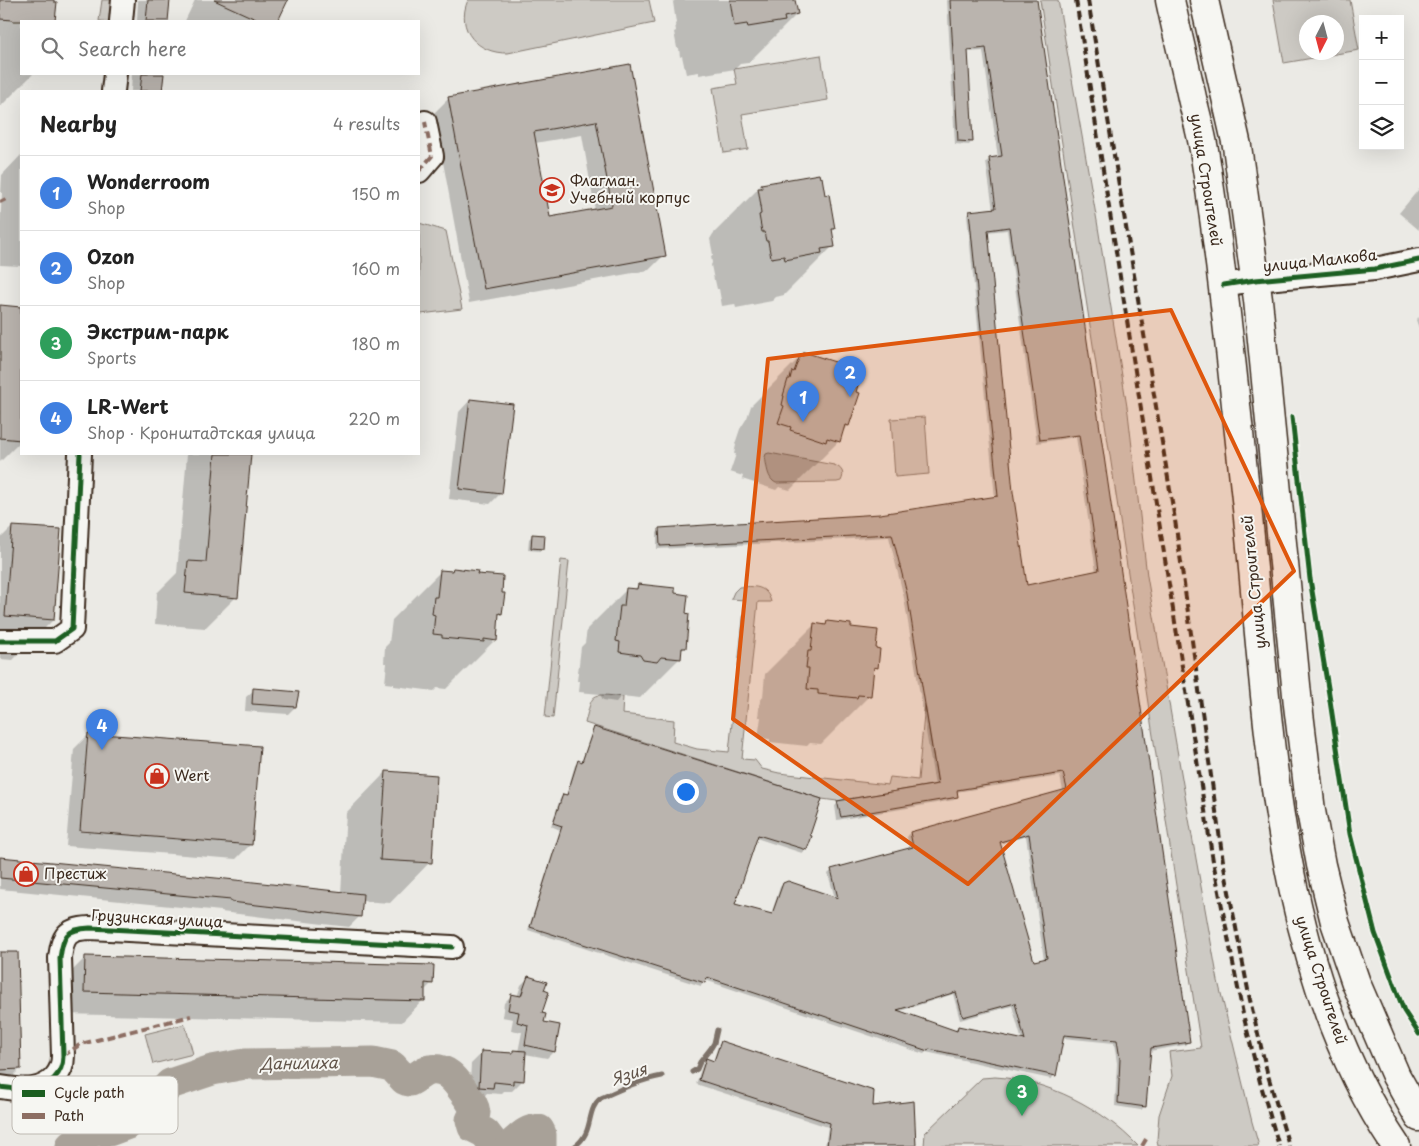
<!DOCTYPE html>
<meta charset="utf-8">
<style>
:root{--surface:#fff;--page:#f2f2f2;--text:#222;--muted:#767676;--line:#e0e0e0;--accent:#2563eb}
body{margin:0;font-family:"Playpen Sans",sans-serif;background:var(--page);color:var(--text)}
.controls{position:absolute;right:15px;top:15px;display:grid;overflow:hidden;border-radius:0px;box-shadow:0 5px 20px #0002}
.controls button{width:45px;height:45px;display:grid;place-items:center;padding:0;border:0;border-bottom:1px solid var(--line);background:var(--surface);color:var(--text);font:25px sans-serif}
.compass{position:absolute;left:1299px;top:15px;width:45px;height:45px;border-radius:50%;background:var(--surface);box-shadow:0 5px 20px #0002;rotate:186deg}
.you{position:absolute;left:685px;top:791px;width:18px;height:18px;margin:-12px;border:4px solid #fff;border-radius:50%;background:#1a73e8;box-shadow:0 0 0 8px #1a73e833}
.badge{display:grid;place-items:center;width:32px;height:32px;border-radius:50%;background:var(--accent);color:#fff;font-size:16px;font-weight:700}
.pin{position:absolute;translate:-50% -41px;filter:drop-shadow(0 1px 2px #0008)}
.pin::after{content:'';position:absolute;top:26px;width:18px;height:15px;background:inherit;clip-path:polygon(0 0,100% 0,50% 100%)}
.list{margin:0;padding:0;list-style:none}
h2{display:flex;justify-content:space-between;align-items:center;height:65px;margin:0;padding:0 20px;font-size:21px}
h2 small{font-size:16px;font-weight:400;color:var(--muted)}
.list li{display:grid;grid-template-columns:32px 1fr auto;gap:15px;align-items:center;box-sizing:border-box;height:75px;padding:0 20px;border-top:1px solid var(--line)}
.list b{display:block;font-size:19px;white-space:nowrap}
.list p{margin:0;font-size:16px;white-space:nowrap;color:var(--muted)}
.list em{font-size:16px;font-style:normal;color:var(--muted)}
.icon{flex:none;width:28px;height:28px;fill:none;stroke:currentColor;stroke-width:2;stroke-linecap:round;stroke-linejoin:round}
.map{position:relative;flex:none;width:1419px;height:1146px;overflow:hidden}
.search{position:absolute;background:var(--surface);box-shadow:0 5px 20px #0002;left:20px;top:20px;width:400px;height:55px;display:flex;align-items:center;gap:12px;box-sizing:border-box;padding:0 18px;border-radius:0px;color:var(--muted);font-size:19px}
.panel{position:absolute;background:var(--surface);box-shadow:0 5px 20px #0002;left:20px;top:90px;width:400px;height:365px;border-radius:0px}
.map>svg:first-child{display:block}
.green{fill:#cdcac4;stroke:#847a71;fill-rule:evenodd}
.shadow{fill:#0003;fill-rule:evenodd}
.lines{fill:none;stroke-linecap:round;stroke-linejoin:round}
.stream{stroke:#7c7167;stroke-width:5}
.river{stroke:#a8a198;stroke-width:31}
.building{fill:#bab4ae;stroke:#3b2a1e;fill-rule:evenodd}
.minor-casing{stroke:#3b2a1e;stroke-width:26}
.major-casing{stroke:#3b2a1e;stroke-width:31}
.minor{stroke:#f6f6f2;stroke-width:22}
.major{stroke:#f6f6f2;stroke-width:28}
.rail{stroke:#3b2a1e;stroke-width:4;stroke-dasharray:8 4;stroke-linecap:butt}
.quiet{stroke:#8d6e63;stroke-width:4;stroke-dasharray:8 4;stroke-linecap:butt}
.cycleway-casing{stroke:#f6f6f2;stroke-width:8}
.cycleway{stroke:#1b5e20;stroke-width:5}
.marked{fill:#df570d;fill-opacity:0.2;stroke:#df570d;stroke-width:4;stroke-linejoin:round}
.labels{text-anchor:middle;stroke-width:4;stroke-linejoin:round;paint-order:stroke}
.street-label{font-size:15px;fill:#3b2a1e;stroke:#f6f6f2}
.poi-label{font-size:15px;fill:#3b2a1e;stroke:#f6f6f2;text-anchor:start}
.water-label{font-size:16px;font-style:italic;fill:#615449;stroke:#f6f6f2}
.key{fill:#f6f6f2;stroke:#beb9b2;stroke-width:1}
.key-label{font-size:14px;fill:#3b2a1e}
</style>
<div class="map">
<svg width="1419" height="1146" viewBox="0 0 1419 1146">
<rect width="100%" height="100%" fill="#ebeae5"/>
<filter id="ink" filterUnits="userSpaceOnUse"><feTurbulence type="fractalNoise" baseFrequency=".02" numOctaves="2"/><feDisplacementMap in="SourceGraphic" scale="10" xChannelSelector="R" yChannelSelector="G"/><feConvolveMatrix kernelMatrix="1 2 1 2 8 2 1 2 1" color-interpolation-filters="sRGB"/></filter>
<g filter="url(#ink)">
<g class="green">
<path d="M102 0H115L112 21H99Z"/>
<path d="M468 0H649L654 23 508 53C478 54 455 30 468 0Z"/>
<path d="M1040 0H1058L1097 221 1128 413 1147 576 1193 842 1218 981 1252 1122 1259 1146H1158L1157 1140 1159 1115 1172 1076 1169 1052 1201 1048Z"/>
<path d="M1273 0H1350L1359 50 1284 63ZM1306 22H1336V52H1306Z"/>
<path d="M821 55 828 100 742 114 748 149 724 153 713 88 737 84 734 69Z"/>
<path d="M419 223 446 231 462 309 421 314 419 313Z"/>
<path d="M925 417 929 474 895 477 891 419Z"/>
<path d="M769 453 834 465C842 468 845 473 841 481L837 482 776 483C767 479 767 466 765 457L766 454Z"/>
<path d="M561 560 569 561 553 718 545 717Z"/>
<path d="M739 587C754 586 767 585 771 602H758L742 759 755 760 762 769 779 773 888 785 890 777 918 780 925 704 938 784 837 801 822 799 585 723C593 692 590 693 623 697L622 714 674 720 673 742 697 749 729 752 745 600 731 599 734 592Z"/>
<path d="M185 1024 193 1054 153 1064 145 1034Z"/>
<path d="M995 1077C1048 1080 1102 1108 1138 1146H924L925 1133 982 1078Z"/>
</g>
<g class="shadow">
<path d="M0 0H53L52 3H56L54 21H21V74H33L0 107Z"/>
<path d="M138 0H169L167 21H137Z"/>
<path d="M195 0H286L276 21H185Z"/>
<path d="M675 0H794L797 14 748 63 740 64 735 69 699 75V72L686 74 682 56 680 57 679 48H677L674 32 676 31 675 24 676 23 673 2Z"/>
<path d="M947 0H1036L1188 1042 1185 1045 1150 1051 1144 1107 1141 1110 1115 1106 1117 1063 1114 1043 1063 1038 1054 1076 1051 1079 926 1052 924 1054 705 980 701 986 528 930 560 830 551 826 560 799 563 795 566 796 575 765 579 762 581 763 592 731 595 728 810 837 806 850 802 853 756 838 733 904 771 915 780 887 783 884 835 898 828 874 832 870 910 849 907 837 910 833 1063 791 1060 776 956 792 957 796 954 800 837 820 835 806 838 803 935 786 904 598 889 537 657 549V533L660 529 880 515 995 498 967 215 970 212 993 210 986 162 990 159 998 158 983 51 967 52 972 141 969 145 955 144ZM1007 230 1037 443 1076 437 1096 572 1026 587 1012 493 987 232ZM1026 836 1044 960 1033 963 999 844ZM953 994 960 1020 1012 1006 1022 1041 958 1027 954 1031 897 1012Z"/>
<path d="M630 65 664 255 649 270 469 303 434 113 449 98ZM582 135 595 210 549 218 535 143Z"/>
<path d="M132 74H162L161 91H131Z"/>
<path d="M21 155V266L0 265V224L2 193H1L2 175Z"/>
<path d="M762 185 824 196 834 228 831 231 833 246 784 295 776 297 772 301 736 308 735 304 722 306 719 289H717L715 280H714L711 265 712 263 711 256 713 255 710 239 713 234Z"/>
<path d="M1419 189V230L1399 213Z"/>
<path d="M0 307 21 309V441L0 462Z"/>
<path d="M1419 317V328L1416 320Z"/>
<path d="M805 354 854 393 858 394 848 426 842 432 839 441 790 490 779 487 776 490 742 479 743 476 730 472 736 454H734L736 445 735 444 740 429 747 418 751 406 800 357H801Z"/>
<path d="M470 400 501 493 490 504 449 499 459 412Z"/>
<path d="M187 454H249L236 597 205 628 155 624 157 593 177 573Z"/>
<path d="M12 527 53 620 13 660 0 659V539Z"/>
<path d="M533 535 543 548 540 551 528 550 529 539Z"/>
<path d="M453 569 476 575 501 613 498 616 495 640 446 689 437 688 434 691 394 686V684L385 683 387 663H384L385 647 389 643 392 620 441 571 450 572Z"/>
<path d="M638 586 684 648 680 652V658L640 698 621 696 616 702 603 700 600 694 579 692 580 681H577L581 647 585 643 587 629 627 589 634 590Z"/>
<path d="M827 623 849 628 875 649 876 667 873 671 870 695 821 744 810 743 807 746 770 742V739L758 738 761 717H758L760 701 763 697 765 674 814 625 824 626Z"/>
<path d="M254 690 295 707 288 714 245 711 246 697Z"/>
<path d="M89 734 251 844 236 859 66 846 74 749Z"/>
<path d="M386 772 430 862 390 903 361 901 360 916 349 927 221 912V911L0 889V858L341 893 346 813Z"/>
<path d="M0 953 20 1069 0 1089Z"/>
<path d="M86 957 432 983 424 991 423 1000 402 1022 63 1014 64 979Z"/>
<path d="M528 978 543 991 540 1014 542 1023 554 1051 547 1058 525 1054 523 1080 512 1091H504L501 1094 487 1093 481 1099 469 1098 471 1064 482 1053 511 1054 514 1052H518L522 1032 511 1030 513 1019 502 1017 504 1003 512 995 517 997 521 985Z"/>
<path d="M721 1042 872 1107 915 1146H825L828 1127 696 1084 703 1063 706 1060 713 1062 718 1046Z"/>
</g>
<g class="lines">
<g class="stream">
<path d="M692 1072 697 1069 700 1062 711 1048 714 1043 717 1030"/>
<path d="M575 1146C595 1132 585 1110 601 1098 621 1089 640 1080 662 1076"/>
</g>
<g class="river">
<path d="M71 1146 82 1136 96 1131H109L128 1124 158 1097 170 1084 212 1070 245 1064 373 1062 392 1066 405 1080 410 1081C417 1078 422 1071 430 1070 447 1067 456 1081 464 1092 469 1099 474 1104 475 1113L471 1120 473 1127 485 1133 495 1146"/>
<path d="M510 1146C518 1140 527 1128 539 1130L541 1134V1146"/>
</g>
</g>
<g class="building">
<path d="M0 0H54V2H57L55 21H12L13 20 0 19Z"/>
<path d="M148 0H170L168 21H146Z"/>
<path d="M214 0H288L278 21H260Z"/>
<path d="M730 0H795L798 14 784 17 785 21 748 27 747 24 734 26Z"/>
<path d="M950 0H1037L1190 1042 1151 1048 1146 1107 1118 1103 1120 1059 1117 1040 1064 1035 1056 1076 929 1049 928 1051 707 977 705 983 530 927 562 826 553 823 563 794 567 795 578 760 582 762 594 727 822 799 810 835 812 836 807 850 758 835 735 904 772 914 783 883 788 881 838 898 831 869 913 847 910 832 1067 789 1063 773 957 790 958 797 841 817 837 801 938 784 907 594 892 534 660 546 659 528 880 514 998 496 969 211 996 208 989 158 1002 156 986 48 968 50 973 142 958 141ZM1009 227 1040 440 1079 435 1099 570 1027 585 1013 492 988 230ZM1029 834 1047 958 1034 961 1000 842ZM956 992 963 1017 1015 1003 1025 1040 958 1026 957 1031 897 1010Z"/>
<path d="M630 64 666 256 484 289 448 97ZM596 121 612 206 550 217 534 132Z"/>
<path d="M142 74H164L162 91H140Z"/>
<path d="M819 174 820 178 822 177 825 195 829 194 835 229H832L835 247 821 249 822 253 785 260 784 256 771 258 768 241H766L764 232H762L759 215 761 214 760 206H761L758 188H762L761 184Z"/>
<path d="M0 305 21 307V440L0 438Z"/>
<path d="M804 352 860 370 859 374 861 375 856 392 860 393 849 426 845 425 840 442 827 438 826 442 790 430 791 427 778 423 784 406 782 405 784 396H783L788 379H790L792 371 794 372 800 355 803 356Z"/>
<path d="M470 399 513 404 502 494 459 489Z"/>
<path d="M215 454H251L238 598 185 593 188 561 206 562Z"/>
<path d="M12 526 61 529 54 620 5 616Z"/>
<path d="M532 534 545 535 544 549 531 548Z"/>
<path d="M453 568 478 571 477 574 503 576 502 593H505L502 614 499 613 497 641 484 639V642L442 638V635L433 634 435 615 432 614 434 597H437L440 570 452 571Z"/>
<path d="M638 584 675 588V593L688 595 686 613 689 614 686 648H682L681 659 661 657 657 662 643 660 640 655 619 652 620 642 616 641 620 606H624L626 588 637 589Z"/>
<path d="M827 621 851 624V627L878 630 876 648 880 649 878 668 874 667 871 696 858 695 857 698 818 694V690L807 689 809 668H806L808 651H811L814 623 826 625Z"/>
<path d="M253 688 299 692 296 707 252 704Z"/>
<path d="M88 733 260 746 252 845 80 831Z"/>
<path d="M386 771 437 775 432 863 380 860Z"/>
<path d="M0 857 226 879 363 894 361 917 231 902V900L0 878Z"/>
<path d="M0 952H18L21 1069 0 1070Z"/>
<path d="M85 956 434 965 433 984 425 983V1001L84 992Z"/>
<path d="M528 976 547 982 544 990 549 992 542 1013 546 1014 544 1022 560 1025 555 1052 525 1045 528 1025 517 1022 519 1012 508 1010 511 994 521 996Z"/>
<path d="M721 1041 874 1091 873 1106 914 1101 916 1146H827L830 1123 699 1080 706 1058 714 1061Z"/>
<path d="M513 1050 526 1051 524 1081 513 1080V1084L494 1082 493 1088 479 1087 481 1051 513 1053Z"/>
</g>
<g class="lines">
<defs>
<g id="minor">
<path d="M121 21 123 0"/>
<path d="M113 91 115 74"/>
<path d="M419 171 432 156 425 122"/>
<path d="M1223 285 1255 280 1375 269 1419 260"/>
<path d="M0 641H55L72 629 80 454"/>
<path d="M0 1087C10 1088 22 1091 33 1089 50 1086 63 1074 63 1056L60 958C63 936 66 929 90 928L452 947"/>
</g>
<g id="major">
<path d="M1170 0C1177 33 1185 65 1192 98 1196 115 1201 132 1204 150 1223 269 1234 389 1247 508 1270 721 1272 962 1396 1146"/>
<path d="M1204 0 1237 146 1258 300 1298 705 1311 811 1321 865 1335 922 1356 983 1396 1076 1419 1117"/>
</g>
</defs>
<use href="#minor" class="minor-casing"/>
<use href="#major" class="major-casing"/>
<use href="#minor" class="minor"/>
<use href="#major" class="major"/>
<g class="rail">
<path d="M1076 0 1213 861 1243 1014 1260 1082 1279 1146"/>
<path d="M1088 0 1175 520 1223 861 1250 1000 1267 1072 1289 1146"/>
</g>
<g class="quiet">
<path d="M419 171 432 156 425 122"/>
<path d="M0 202 6 199"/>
<path d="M63 1056 81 1044 191 1016"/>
<path d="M1142 1146 1148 1136"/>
</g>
<defs>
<g id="cycleway">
<path d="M1223 285 1255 280 1375 269 1419 260"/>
<path d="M1292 417 1310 579 1329 694 1350 834 1375 933 1404 1011 1419 1034"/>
<path d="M0 641H55L72 629 80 454"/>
<path d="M0 1087C10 1088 22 1091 33 1089 50 1086 63 1074 63 1056L60 958C63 936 66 929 90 928L452 947"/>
</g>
</defs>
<use href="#cycleway" class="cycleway-casing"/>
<use href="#cycleway" class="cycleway"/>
</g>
</g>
<path class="marked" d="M1171 310 1294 571 968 884 733 719 768 359Z"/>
<defs>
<symbol id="school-ring" viewBox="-11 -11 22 22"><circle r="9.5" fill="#f6f6f2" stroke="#c8321e" stroke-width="1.5"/><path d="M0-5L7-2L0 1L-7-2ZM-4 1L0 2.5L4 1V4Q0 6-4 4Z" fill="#c8321e"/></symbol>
<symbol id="shop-ring" viewBox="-11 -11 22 22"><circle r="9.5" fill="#f6f6f2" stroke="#c8321e" stroke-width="1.5"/><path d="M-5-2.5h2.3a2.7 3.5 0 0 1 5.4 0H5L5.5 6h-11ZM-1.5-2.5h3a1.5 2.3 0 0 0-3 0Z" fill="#c8321e"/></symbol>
</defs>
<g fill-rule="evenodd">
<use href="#school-ring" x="538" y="176" width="28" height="28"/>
<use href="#shop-ring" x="143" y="762" width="28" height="28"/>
<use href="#shop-ring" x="12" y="860" width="28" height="28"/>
</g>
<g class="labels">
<g class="street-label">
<text transform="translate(1206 180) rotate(81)" y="5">улица Строителей</text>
<text transform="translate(1320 261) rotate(-6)" y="5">улица Малкова</text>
<text transform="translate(1254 582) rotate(-96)" y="5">улица Строителей</text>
<text transform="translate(157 919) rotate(3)" y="5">Грузинская улица</text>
<text transform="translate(1321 980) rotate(72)" y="5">улица Строителей</text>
</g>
<g class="poi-label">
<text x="570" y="186">Флагман.<tspan x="570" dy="17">Учебный корпус</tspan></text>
<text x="174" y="781">Wert</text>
<text x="44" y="879">Престиж</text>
</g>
<g class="water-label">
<text transform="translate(299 1063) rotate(-1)" y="6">Данилиха</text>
<text transform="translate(629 1074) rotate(-19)" y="6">Язия</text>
</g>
</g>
<rect x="12" y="1076" width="166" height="58" rx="8" class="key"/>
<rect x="22" y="1090" width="23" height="7" fill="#1b5e20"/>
<rect x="22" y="1113" width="23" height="6" fill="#8d6e63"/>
<g class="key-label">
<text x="54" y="1098">Cycle path</text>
<text x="54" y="1121">Path</text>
</g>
</svg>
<div class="controls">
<button>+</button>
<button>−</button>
<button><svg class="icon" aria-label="layers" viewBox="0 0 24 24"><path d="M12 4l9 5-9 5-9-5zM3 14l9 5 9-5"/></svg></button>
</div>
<svg class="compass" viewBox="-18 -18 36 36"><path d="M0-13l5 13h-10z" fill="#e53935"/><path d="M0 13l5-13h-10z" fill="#767676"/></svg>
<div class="you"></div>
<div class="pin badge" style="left:803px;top:422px;background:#3f7fe0">1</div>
<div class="pin badge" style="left:850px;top:397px;background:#3f7fe0">2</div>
<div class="pin badge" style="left:1022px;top:1116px;background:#2e9e5b">3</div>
<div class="pin badge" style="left:102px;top:750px;background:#3f7fe0">4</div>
<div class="search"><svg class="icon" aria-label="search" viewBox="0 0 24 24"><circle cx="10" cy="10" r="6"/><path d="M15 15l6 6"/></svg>Search here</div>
<section class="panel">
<h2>Nearby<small>4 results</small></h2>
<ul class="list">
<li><span class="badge" style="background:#3f7fe0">1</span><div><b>Wonderroom</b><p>Shop</p></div><em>150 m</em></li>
<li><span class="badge" style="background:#3f7fe0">2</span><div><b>Ozon</b><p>Shop</p></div><em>160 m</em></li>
<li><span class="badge" style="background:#2e9e5b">3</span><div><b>Экстрим-парк</b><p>Sports</p></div><em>180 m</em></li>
<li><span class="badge" style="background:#3f7fe0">4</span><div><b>LR-Wert</b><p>Shop · Кронштадтская улица</p></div><em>220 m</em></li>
</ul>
</section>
</div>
